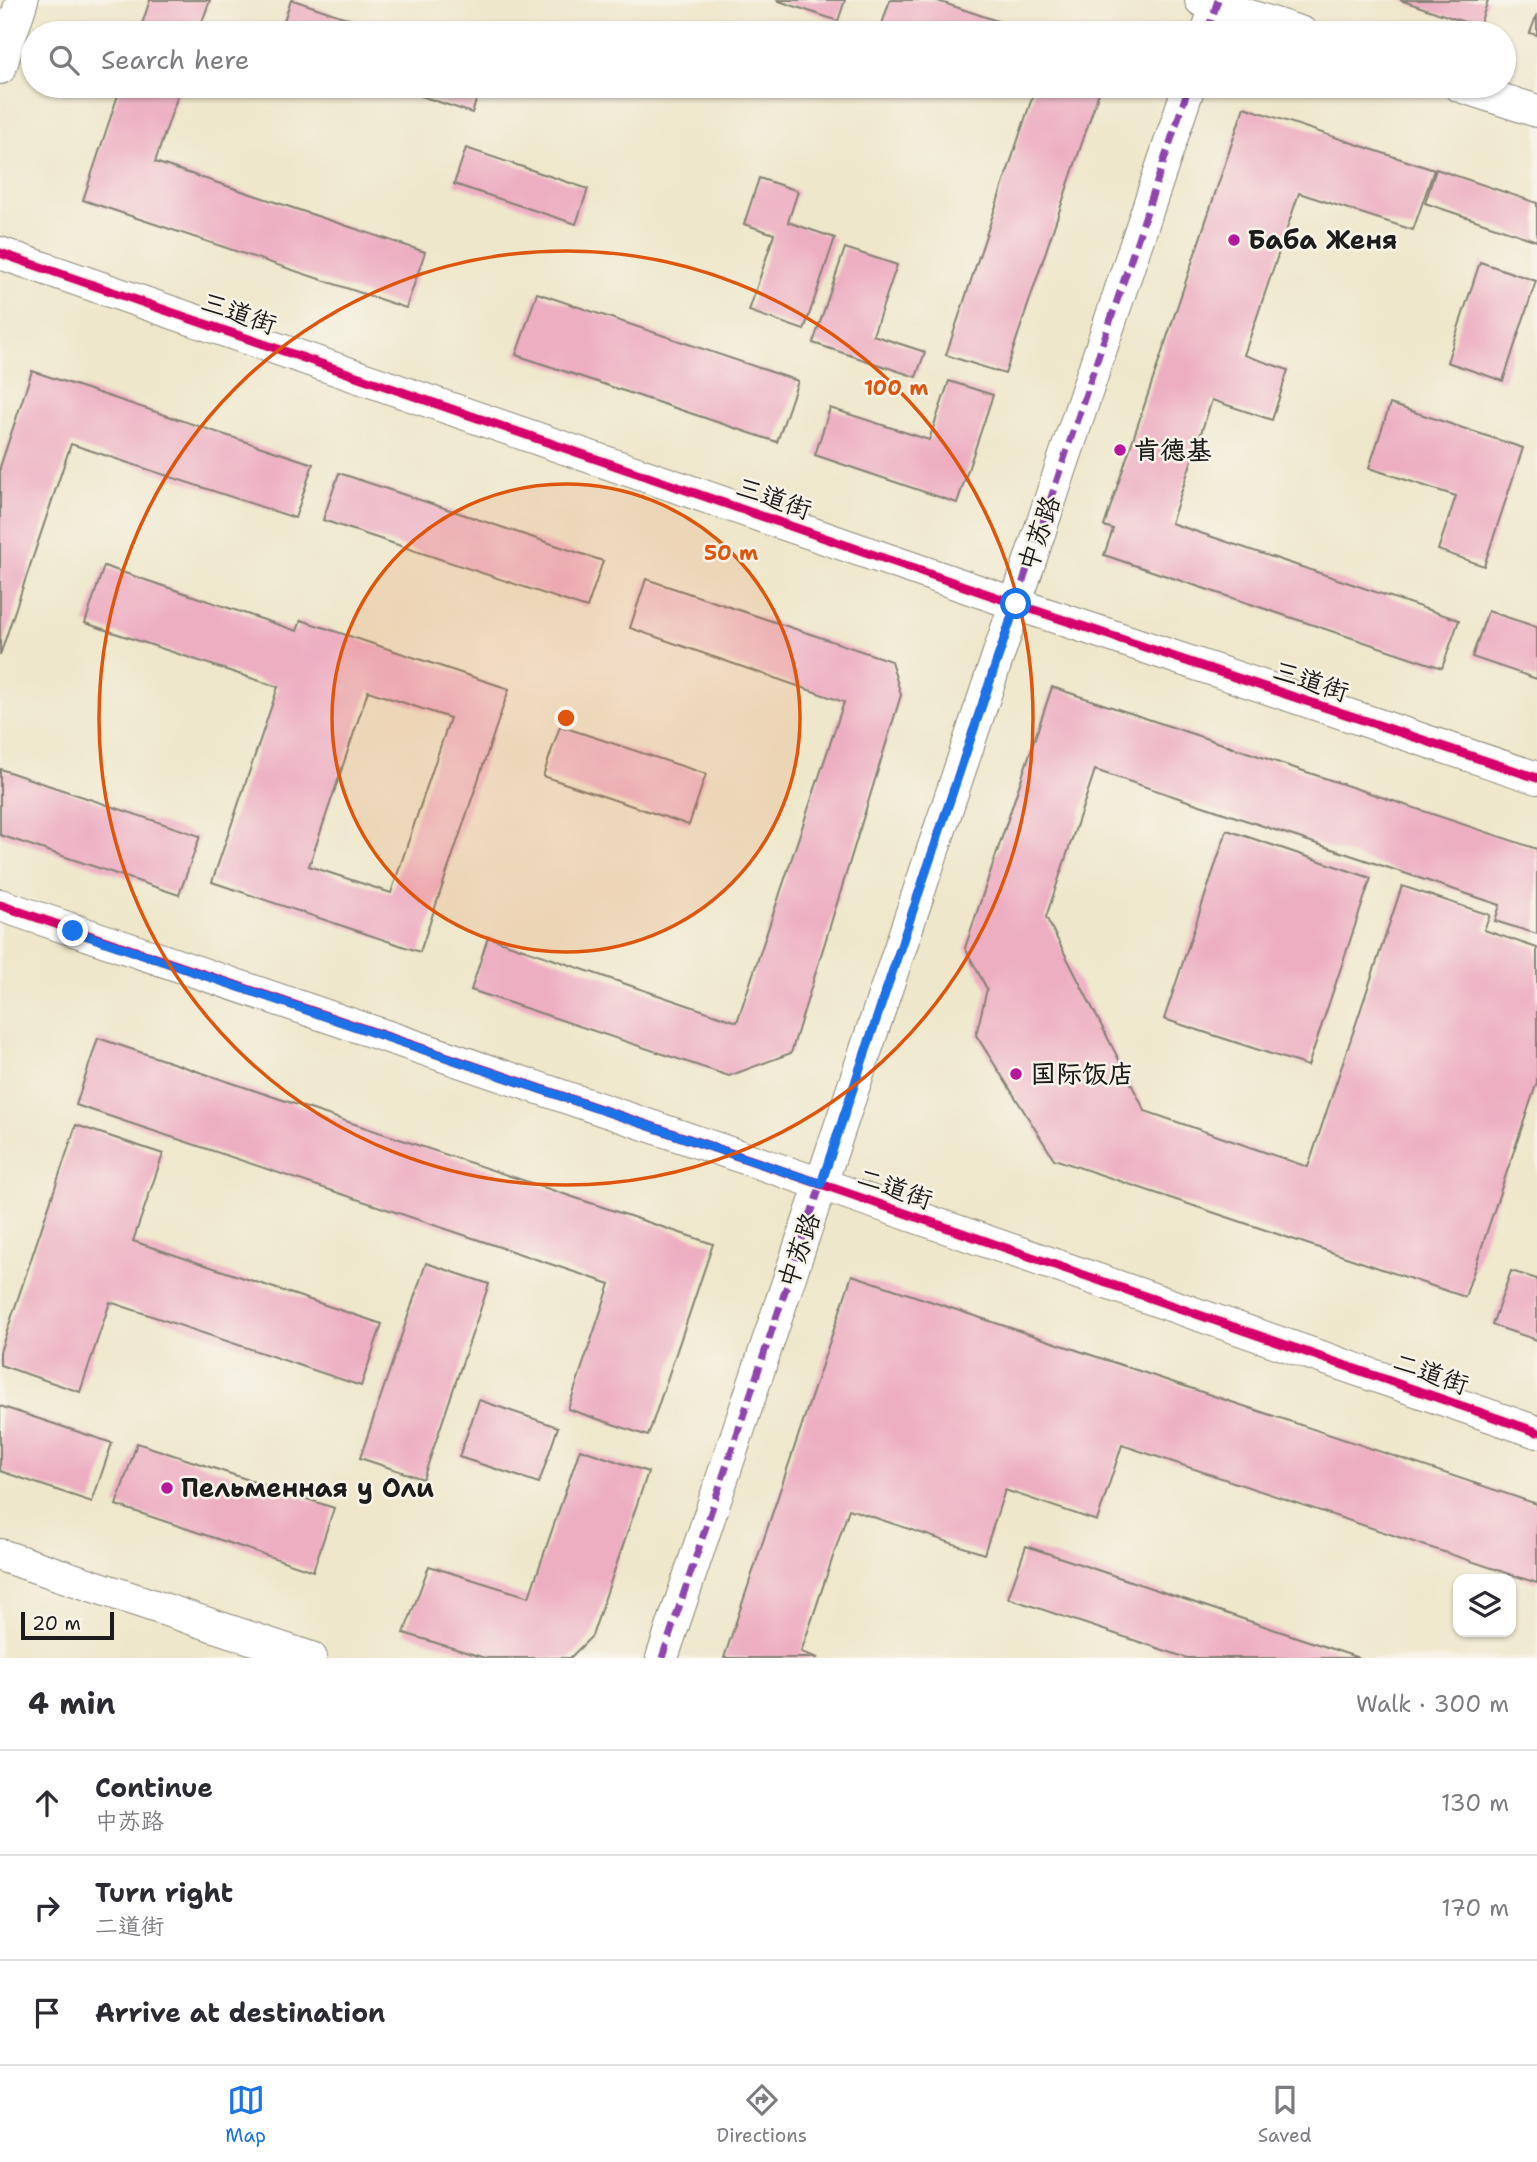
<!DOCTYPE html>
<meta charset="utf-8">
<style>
:root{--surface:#fff;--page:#f2f2f3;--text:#2b2b33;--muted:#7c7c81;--line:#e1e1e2;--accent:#1a73e8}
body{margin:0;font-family:"Shantell Sans","LXGW WenKai TC",sans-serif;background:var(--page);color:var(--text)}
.controls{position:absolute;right:21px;bottom:21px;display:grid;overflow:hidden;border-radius:14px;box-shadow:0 2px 5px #0004}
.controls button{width:63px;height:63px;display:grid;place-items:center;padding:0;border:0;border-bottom:2px solid var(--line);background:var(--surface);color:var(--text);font:35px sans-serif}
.scale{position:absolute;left:21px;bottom:18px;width:93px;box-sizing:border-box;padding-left:7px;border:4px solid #1c1c1c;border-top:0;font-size:19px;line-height:24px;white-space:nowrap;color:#1c1c1c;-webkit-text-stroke:5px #f7f3e8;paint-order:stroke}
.stop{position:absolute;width:21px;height:21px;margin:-16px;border:5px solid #1a73e8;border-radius:50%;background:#fff}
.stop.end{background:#1a73e8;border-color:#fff;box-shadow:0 2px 7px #0008}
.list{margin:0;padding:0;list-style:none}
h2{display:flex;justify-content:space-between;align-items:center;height:91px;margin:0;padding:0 28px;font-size:30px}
h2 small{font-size:23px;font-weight:400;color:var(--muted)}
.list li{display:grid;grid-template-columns:46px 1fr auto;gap:21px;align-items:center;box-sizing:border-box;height:105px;padding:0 28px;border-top:2px solid var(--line)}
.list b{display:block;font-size:26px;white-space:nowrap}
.list p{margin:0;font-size:23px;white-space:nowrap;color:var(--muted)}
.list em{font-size:23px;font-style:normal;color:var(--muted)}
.icon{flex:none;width:38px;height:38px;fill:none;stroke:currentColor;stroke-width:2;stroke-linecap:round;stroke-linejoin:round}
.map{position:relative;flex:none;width:1537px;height:1658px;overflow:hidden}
.search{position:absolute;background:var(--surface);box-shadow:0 2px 5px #0004;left:21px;right:21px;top:21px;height:77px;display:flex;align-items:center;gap:18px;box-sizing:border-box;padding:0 24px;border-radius:38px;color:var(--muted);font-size:26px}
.sheet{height:406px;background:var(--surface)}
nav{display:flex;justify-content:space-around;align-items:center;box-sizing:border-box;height:98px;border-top:2px solid var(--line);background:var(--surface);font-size:19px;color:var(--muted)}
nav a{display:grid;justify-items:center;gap:4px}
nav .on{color:var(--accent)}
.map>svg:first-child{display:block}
.building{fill:#edaec2;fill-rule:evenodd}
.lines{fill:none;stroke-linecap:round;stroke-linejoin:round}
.street-casing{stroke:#858274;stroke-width:34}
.street{stroke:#fff;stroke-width:32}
.quiet{stroke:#8e44ad;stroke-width:7;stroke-dasharray:14 7;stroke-linecap:butt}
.cycleway-casing{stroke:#f7f3e8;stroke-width:13}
.cycleway{stroke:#d6006c;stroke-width:9}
.route{stroke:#1a73e8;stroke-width:9}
.ring{fill:none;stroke:#de560d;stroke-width:3.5}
.poi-dot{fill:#b5179e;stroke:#f7f3e8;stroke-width:2.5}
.labels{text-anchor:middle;stroke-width:5;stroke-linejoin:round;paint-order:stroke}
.poi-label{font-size:26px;font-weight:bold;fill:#1c1c1c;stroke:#f7f3e8;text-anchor:start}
.street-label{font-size:26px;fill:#1c1c1c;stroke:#f7f3e8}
.centre{fill:#de560d;stroke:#f7f3e8;stroke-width:3.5}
.ring-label{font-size:21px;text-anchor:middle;font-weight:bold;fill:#de560d;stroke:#f7f3e8;stroke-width:5;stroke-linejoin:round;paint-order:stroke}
</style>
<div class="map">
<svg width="1537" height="1658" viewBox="0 0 1537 1658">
<rect width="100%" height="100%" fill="#f7f3e8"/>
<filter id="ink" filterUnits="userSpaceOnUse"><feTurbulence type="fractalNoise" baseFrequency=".0143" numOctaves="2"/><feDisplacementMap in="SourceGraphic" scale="14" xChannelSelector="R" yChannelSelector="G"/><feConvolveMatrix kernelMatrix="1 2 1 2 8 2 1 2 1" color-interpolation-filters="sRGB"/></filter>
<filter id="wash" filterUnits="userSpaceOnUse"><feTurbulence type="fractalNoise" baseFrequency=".00686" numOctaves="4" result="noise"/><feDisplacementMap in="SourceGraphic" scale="28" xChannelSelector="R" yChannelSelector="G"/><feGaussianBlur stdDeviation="1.57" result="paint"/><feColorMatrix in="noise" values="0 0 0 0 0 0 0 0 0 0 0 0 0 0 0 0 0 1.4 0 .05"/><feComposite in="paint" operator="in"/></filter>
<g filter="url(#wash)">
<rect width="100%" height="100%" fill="#eee7cb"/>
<g id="blocks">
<g class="building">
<path d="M150 0H210L198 33H139Z"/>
<path d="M291 0H293L391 33H280Z"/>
<path d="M776 0H845L838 21Z"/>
<path d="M890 0H935L1033 33H879Z"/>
<path d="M1400 0H1488L1479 27Z"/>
<path d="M1537 14V35L1530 33Z"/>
<path d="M121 86H181L155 162 425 252 406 308 83 200Z"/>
<path d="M391 86H481L472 113Z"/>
<path d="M1036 86H1101L1005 374 946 355Z"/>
<path d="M1244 107 1434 170 1413 230 1299 193 1244 355 1288 370 1272 420 1212 400 1171 523 1459 620 1442 668 1104 555 1113 529 1104 526Z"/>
<path d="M466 148 588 189 576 224 454 184Z"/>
<path d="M1436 169 1537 203V241L1425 203Z"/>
<path d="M759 178 798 191 788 222 835 238 804 330 749 311 774 234 744 224Z"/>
<path d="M845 248 897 265 873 335 925 352 916 377 813 343Z"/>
<path d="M1480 262 1536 281 1503 381 1447 362Z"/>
<path d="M537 293 798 381 777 442 516 355Z"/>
<path d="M32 371 313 464 295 518 71 444 0 655V467Z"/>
<path d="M949 381 993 395 957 503 815 455 830 408 929 440Z"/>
<path d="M1390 404 1523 448 1484 566 1438 550 1456 496 1369 468Z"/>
<path d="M339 473 603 561 587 608 323 520Z"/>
<path d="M104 566 297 631 301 620 509 689 420 952 212 882 278 687 85 623ZM368 691 450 718 391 893 309 866Z"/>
<path d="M646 579 891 661 901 695 791 1053 729 1076 471 990 488 937 737 1022 844 702 630 628Z"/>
<path d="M1488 611 1537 627V679L1472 657Z"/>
<path d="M1052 687 1537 849V934L1495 921 1500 905 1095 770 1046 917 1145 1111 1308 1167 1402 886 1490 915 1484 930 1537 948V1082L1465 1297 1054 1159 976 1035 987 989 965 948Z"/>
<path d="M560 726 706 774 689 825 543 776Z"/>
<path d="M0 769 200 836 179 895 0 835Z"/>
<path d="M1227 830 1371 878 1308 1066 1164 1019Z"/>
<path d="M98 1038 713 1244 648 1436 568 1409 610 1284 76 1105Z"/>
<path d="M76 1125 163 1154 133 1241 382 1324 361 1386 110 1302 80 1392 0 1365V1352Z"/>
<path d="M426 1263 489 1284 423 1479 360 1458Z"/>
<path d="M1511 1271 1537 1279V1340L1492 1325Z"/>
<path d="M852 1275 1537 1504V1583L1122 1445 1097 1521 1005 1490 984 1554 849 1509 801 1652 818 1658H724Z"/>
<path d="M479 1400 558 1427 539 1483 459 1457Z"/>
<path d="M0 1406 112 1443 92 1502 0 1471Z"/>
<path d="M137 1443 334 1508 313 1571 116 1505Z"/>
<path d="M580 1449 648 1472 592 1636 570 1658H485L404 1633 429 1566 529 1597Z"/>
<path d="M1026 1546 1359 1658H1187L1008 1598Z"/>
</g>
</g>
</g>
<g filter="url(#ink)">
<use href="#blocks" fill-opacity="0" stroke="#858274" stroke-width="2"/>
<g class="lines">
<defs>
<g id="street">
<path d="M1201 0 1302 33"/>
<path d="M1207 33 1218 0"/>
<path d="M0 68 22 0"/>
<path d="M1460 86 1537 111"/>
<path d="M0 253 1016 604 1537 778"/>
<path d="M0 905 821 1184 1537 1432"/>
<path d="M0 1555 311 1658"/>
<path d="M662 1658 1189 86"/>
</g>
</defs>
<use href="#street" class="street-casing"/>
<use href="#street" class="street"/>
<g class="quiet">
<path d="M1207 33 1218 0"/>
<path d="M662 1658 1189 86"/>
</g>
<defs>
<g id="cycleway">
<path d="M0 253 1016 604 1537 778"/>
<path d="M0 905 821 1184 1537 1432"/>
</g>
</defs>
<use href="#cycleway" class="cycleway-casing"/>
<use href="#cycleway" class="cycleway"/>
</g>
</g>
<g class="lines" filter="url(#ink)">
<path class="route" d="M73 931 821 1184 1016 604"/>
</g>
<circle cx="566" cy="718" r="234" fill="#de560d" fill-opacity=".12"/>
<g class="ring">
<circle cx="566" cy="718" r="234"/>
<circle cx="566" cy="718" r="467"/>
</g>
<g class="poi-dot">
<circle cx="1234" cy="240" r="7"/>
<circle cx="1120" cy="450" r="7"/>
<circle cx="1016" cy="1074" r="7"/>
<circle cx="167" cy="1488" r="7"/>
</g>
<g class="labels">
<g class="poi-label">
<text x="1248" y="249">Баба Женя</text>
<text x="1134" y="459">肯德基</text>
<text x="1030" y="1083">国际饭店</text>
<text x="181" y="1497">Пельменная у Оли</text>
</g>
<g class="street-label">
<text transform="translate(239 313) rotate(19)" y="9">三道街</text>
<text transform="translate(774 498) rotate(19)" y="9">三道街</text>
<text transform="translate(1039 533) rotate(-71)" y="9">中苏路</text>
<text transform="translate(1311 681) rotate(18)" y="9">三道街</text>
<text transform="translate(895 1188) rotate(19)" y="9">二道街</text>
<text transform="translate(799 1250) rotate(-71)" y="9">中苏路</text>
<text transform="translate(1431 1373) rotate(19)" y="9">二道街</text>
</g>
</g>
<circle cx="566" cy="718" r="10" class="centre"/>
<g class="ring-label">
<text x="896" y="395">100 m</text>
<text x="731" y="560">50 m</text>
</g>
</svg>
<div class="controls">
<button><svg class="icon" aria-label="layers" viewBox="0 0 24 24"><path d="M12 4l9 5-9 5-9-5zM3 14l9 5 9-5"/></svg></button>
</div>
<div class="scale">20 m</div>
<div class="stop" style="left:1016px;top:604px"></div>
<div class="stop end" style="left:73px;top:931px"></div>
<div class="search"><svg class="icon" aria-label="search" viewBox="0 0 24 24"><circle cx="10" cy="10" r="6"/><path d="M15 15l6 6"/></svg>Search here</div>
</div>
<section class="sheet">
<h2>4 min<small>Walk · 300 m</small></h2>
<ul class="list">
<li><svg class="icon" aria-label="ahead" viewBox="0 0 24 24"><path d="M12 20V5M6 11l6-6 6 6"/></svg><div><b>Continue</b><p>中苏路</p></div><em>130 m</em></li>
<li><svg class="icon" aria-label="right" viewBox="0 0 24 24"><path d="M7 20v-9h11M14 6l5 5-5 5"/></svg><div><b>Turn right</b><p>二道街</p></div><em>170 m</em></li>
<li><svg class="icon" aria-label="arrive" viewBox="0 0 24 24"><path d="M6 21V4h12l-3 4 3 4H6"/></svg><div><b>Arrive at destination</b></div></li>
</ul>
</section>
<nav>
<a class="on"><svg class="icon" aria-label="map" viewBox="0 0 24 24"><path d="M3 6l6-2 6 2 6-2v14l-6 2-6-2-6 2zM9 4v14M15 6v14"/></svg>Map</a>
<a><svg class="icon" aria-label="directions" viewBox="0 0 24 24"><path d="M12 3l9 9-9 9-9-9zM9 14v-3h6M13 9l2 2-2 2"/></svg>Directions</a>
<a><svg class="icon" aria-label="saved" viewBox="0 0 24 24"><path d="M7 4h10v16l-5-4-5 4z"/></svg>Saved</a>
</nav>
